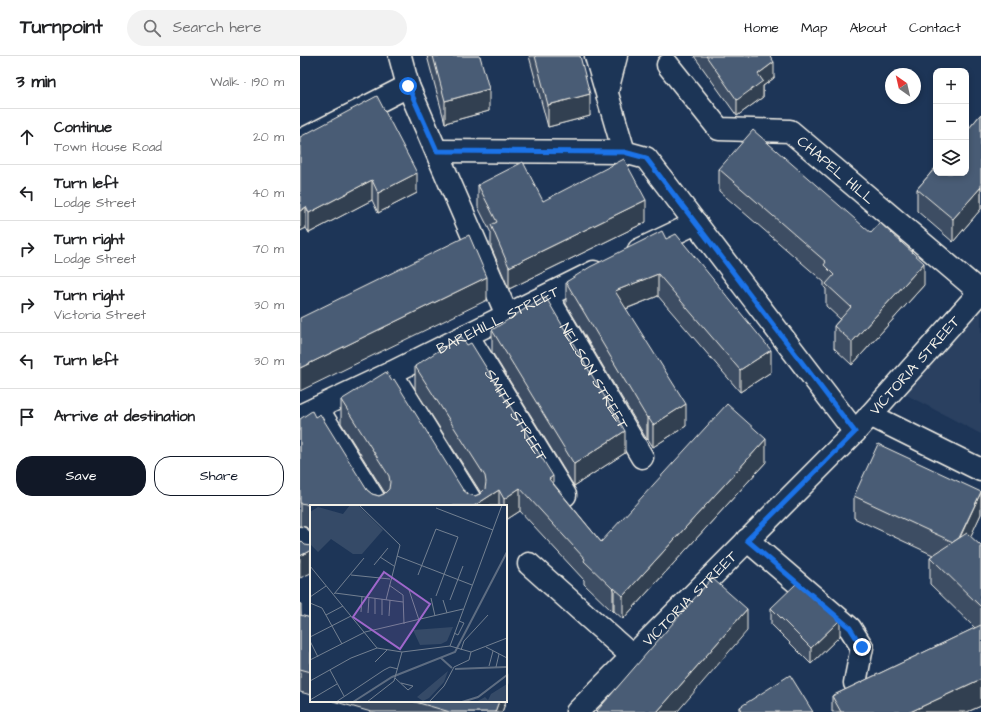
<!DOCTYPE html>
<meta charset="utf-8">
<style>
:root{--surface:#fff;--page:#f2f2f2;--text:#202124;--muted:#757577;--line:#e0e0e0;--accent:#111827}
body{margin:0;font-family:"Architects Daughter",sans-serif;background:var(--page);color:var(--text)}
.controls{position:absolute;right:12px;top:12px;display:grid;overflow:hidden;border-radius:8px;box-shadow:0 2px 6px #0003}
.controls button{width:36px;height:36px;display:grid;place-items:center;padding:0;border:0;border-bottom:1px solid var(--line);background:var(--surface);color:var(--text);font:20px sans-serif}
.compass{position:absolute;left:585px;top:12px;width:36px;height:36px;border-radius:50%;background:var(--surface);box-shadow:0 2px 6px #0003;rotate:326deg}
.stop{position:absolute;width:12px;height:12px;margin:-9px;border:3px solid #1a73e8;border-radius:50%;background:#fff}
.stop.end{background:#1a73e8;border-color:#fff;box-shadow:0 1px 4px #0008}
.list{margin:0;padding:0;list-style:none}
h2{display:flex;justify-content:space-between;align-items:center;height:52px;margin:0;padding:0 16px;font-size:17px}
h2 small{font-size:13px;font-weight:400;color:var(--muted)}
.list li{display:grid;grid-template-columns:26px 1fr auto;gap:12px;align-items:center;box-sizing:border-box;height:56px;padding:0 16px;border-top:1px solid var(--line)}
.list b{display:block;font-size:15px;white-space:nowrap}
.list p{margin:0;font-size:13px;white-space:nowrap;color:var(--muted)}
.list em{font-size:13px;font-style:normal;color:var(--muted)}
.actions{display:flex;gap:8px;padding:12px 16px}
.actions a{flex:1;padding:9px 0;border:1px solid var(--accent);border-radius:16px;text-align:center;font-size:14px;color:var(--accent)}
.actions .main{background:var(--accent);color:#fff}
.icon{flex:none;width:22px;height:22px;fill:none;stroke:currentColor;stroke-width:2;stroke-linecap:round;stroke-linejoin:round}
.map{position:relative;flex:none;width:681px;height:656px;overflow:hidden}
header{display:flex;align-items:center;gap:24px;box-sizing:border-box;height:56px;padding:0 20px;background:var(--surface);border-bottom:1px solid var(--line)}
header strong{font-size:19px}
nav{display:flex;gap:22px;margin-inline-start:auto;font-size:14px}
.search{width:280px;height:36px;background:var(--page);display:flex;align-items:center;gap:10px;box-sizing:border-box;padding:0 14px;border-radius:22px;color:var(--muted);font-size:15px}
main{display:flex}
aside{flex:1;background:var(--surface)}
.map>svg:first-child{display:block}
.built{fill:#2a4060}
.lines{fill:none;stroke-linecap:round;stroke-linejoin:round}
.minor-casing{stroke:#f4f1e8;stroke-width:25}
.minor{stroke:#1d3557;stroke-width:22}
.wall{fill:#3e4e64;stroke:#f4f1e8}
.shaded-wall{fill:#324051;stroke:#f4f1e8}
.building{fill:#485b74;stroke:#f4f1e8}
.route{stroke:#1a73e8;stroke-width:5}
.labels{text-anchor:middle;stroke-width:4;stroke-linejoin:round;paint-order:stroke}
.street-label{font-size:15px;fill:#f4f1e8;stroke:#1d3557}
.inset-river{fill:none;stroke:#5e6d82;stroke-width:2}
.inset-road{fill:none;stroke:#738091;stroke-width:1}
.view{fill:#9f67cb;fill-opacity:0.15;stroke:#9f67cb;stroke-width:2}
.inset-edge{fill:none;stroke:#f4f1e8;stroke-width:2}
</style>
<header>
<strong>Turnpoint</strong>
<div class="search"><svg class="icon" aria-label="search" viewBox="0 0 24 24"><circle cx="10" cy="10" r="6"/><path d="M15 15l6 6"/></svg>Search here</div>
<nav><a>Home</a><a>Map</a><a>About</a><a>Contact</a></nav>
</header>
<main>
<aside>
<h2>3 min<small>Walk · 190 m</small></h2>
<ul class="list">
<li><svg class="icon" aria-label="ahead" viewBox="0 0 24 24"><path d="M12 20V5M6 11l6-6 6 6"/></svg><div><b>Continue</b><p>Town House Road</p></div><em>20 m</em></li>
<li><svg class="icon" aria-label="left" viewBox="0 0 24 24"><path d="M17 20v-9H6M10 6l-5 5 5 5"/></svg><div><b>Turn left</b><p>Lodge Street</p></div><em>40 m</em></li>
<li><svg class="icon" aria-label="right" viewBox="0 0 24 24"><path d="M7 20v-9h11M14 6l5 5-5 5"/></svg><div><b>Turn right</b><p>Lodge Street</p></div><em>70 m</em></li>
<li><svg class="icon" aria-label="right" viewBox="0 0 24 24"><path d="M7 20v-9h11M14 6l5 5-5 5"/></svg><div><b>Turn right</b><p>Victoria Street</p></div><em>30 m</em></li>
<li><svg class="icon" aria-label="left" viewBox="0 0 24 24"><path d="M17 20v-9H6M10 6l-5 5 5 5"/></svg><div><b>Turn left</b></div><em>30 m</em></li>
<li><svg class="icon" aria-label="arrive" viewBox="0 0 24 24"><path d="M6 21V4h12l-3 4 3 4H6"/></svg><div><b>Arrive at destination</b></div></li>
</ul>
<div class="actions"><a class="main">Save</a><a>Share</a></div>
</aside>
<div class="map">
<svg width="681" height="656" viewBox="0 0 681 656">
<rect width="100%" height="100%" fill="#1d3557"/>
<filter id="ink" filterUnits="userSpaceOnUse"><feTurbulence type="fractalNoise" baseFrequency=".025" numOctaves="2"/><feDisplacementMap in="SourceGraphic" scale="8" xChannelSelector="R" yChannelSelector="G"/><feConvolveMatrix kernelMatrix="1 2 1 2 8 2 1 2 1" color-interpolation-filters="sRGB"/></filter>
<g filter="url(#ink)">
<path class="built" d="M681 246V378L601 336Z"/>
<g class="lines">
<defs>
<g id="minor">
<path d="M100 0 108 30 207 259"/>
<path d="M296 0 324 96"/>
<path id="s1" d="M368 9 419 73 490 75 680 236"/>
<path d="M307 35 316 0"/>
<path d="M0 85 108 30"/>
<path d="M137 95 324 96 346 102 555 376"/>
<path d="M339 194 396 167"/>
<path id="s2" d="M247 240 342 401"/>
<path id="s3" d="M167 279 265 439"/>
<path d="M91 317 174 450"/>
<path d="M17 352 78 450"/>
<path d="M570 359 681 414"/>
<path id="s4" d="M0 360 91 317 294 216"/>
<path d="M0 482 11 501"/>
<path d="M447 484 550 572 562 591 555 627"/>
<path d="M229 508 332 600"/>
<path id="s5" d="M277 656 555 376 681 235"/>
</g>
</defs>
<use href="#minor" class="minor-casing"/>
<use href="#minor" class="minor"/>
</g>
<g class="wall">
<path d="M127 0H180L189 55 145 67Z"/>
<path d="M229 0H280L290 60 248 71Z"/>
<path d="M394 0H470L474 22 463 30V41L437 60Z"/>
<path d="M681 58V153L653 186 617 155V133Z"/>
<path d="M0 81 117 137 78 157 72 144 9 177 6 172 0 175Z"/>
<path d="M419 113 624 229 552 309 534 292V270L540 263 526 250V233L524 231V226L419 135Z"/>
<path d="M178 129 243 145 346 166 209 233 191 191V177L178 151Z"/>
<path d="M366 183 471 316 440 336 358 240 326 253 386 370 353 391 348 383 347 384 266 248V226Z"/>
<path d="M192 274 325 397 274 430 192 296Z"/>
<path d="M115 310 253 427 301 486 466 406 323 563 314 555 313 556 284 528V524L220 455 206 464V450H11V476L6 471 0 470V363L15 361 67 434 72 438 79 440 85 437 41 367V344L163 434 168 438 175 440 181 437 115 333Z"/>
<path d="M681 436V458L670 481 681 490V650L667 656H532V640L675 572 630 528V501L633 499 554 462V440Z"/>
<path d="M0 547 1 560 11 562V639L0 636Z"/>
<path d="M471 552 540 580 511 608 471 568Z"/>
<path d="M33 645H206L202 656H71Z"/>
<path d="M440 651 513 656H440Z"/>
</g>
<g class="shaded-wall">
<path d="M474 6V22L463 30V41L437 60V44L458 18Z"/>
<path d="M189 33V55L145 67V45Z"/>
<path d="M290 38V60L248 71V49Z"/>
<path d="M117 117V137L78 157V137Z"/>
<path d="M72 124V144L9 177V157Z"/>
<path d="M681 131V153L653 186V163Z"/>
<path d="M346 144V166L209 233V211Z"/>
<path d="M6 151V172L0 175V155Z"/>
<path d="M624 207V229L552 309V286Z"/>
<path d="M358 218V240L315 257V235Z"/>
<path d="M187 221V244L0 335V312Z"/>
<path d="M471 294V316L440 336V314Z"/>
<path d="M386 348V370L353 391V369Z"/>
<path d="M348 361V383L347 384V362Z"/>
<path d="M325 375V397L274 430V408Z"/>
<path d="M466 383V406L323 563V540Z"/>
<path d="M253 420V443L249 423Z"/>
<path d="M220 432V455L206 464V450H204V443Z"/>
<path d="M199 434V450H174Z"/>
<path d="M681 436V458L657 510V488Z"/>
<path d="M11 494V517L0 522V500Z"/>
<path d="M314 532V555L313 556V533Z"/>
<path d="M0 548H1V570L0 571Z"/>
<path d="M447 553V575L377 656H357Z"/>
<path d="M540 564V580L511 608V592Z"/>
<path d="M207 618V641L206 643V621Z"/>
<path d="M681 623V650L667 656H610Z"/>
<path d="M199 645H206L202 656H195Z"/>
</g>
<g class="building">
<path d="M133 0H180L189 33 145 45Z"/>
<path d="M235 0H280L290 38 248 49Z"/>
<path d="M406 0H470L474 6 458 18 463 25 437 44Z"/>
<path d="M77 40 117 117 78 137 72 124 9 157 6 151 0 155V81Z"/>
<path d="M681 58V131L653 163 617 133 636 111V117H666V76Z"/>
<path d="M453 74 571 177 580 167 624 207 552 286 534 270 551 251 526 228 534 219 524 209 526 206 419 113Z"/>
<path d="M324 103 346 144 209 211 191 169 197 166 178 129 223 106 243 145Z"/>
<path d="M362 175 366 183 376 178 471 294 440 314 358 218 315 235 386 348 353 369 348 361 347 362 266 226 290 211Z"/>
<path d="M169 179 187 221 0 312V262Z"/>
<path d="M245 240 325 375 274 408 192 274Z"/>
<path d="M161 280 167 289 171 287 253 420 249 423 301 486 427 348 466 383 323 540 314 532 313 533 284 505 285 503 220 432 204 443 199 434 174 450H11V453L6 448 0 447V363L12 355 15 361 20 358 67 434 72 438 79 440 84 438 89 433 90 426 89 420 41 344 86 316 92 325 94 323 163 434 168 438 175 440 180 438 185 433 186 426 185 420 115 310Z"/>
<path d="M578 388 681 436 659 482 653 486 554 440Z"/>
<path d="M667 477 681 490V551L630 501Z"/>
<path d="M0 484 5 489 11 490V494L0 500Z"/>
<path d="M412 522 447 553 357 656H296Z"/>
<path d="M497 527 540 564 511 592 471 552Z"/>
<path d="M0 559 11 562V616L0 613Z"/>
<path d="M681 569V623L610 656H541L532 640Z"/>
<path d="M490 619 513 656H443L440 651Z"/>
<path d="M112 645H199L195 656H150Z"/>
</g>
</g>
<g class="lines" filter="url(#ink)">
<path class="route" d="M108 30 137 95 324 96 346 102 555 376 447 484 550 572 562 591"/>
</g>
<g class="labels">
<g class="street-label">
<text dy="5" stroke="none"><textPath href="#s1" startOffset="213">CHAPEL HILL</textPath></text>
<text dy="5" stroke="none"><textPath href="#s4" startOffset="220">BAREHILL STREET</textPath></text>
<text dy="5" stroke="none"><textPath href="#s5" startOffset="484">VICTORIA STREET</textPath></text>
<text dy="5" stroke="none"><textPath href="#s2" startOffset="93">NELSON STREET</textPath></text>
<text dy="5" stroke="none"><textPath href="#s3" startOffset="94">SMITH STREET</textPath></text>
<text dy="5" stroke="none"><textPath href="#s5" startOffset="160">VICTORIA STREET</textPath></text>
</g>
</g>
<g transform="translate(10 449)">
<rect width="197" height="197" fill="#1d3557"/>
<path d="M40 0H48L73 25 52 49H43L21 34 8 47 0 39V7L8 2 33 9ZM143 122 137 136 131 139 110 140 103 125ZM138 166 134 177 119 193 113 196 107 192ZM197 179V197H166L175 192 178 195 181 189Z" fill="#354a67"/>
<path class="inset-river" d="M131 153 142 163M145 164 196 162M43 197 82 172 145 147 197 47M152 197 168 192 197 170"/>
<path class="inset-road" d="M49 0 90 40 76 95M126 3 183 25M87 51 162 80M70 52 84 61M64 60 78 43M0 61 67 143M41 70 80 74M108 70 126 24 148 32 126 91M79 80 93 90 94 119M99 85 109 115M25 88 93 97M24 89 54 53M0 92 16 81M121 93 125 111M133 95 137 108M140 95 153 61M0 98 12 103 32 139M51 107 52 91M58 108 59 92M65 109V93M16 110 33 101M72 110V94M79 111 80 95M144 128 148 130 154 118 149 116M0 132 41 111M0 136 8 152M140 141 161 147M176 142 197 153M151 145 154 136 178 110M161 147 197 133M0 155 55 127 153 104M65 157 77 145M179 161 183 146M186 162 189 149M20 165 34 191M85 173 98 185 103 181 91 178M0 176 41 153 67 143 92 147 140 141 192 0M0 195 27 179M26 197 74 165 80 162 88 164M57 197 84 176 92 147M119 197 134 181 144 162 159 155 161 147"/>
<path class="view" d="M74 67 120 99 90 144 43 112Z"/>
<rect width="197" height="197" class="inset-edge"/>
</g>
</svg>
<div class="controls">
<button>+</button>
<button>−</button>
<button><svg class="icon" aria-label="layers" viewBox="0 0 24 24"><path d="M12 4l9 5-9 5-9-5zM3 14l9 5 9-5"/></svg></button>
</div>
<svg class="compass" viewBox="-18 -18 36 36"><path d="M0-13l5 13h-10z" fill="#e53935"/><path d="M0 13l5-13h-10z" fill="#757577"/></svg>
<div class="stop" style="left:108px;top:30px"></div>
<div class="stop end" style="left:562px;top:591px"></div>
</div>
</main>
